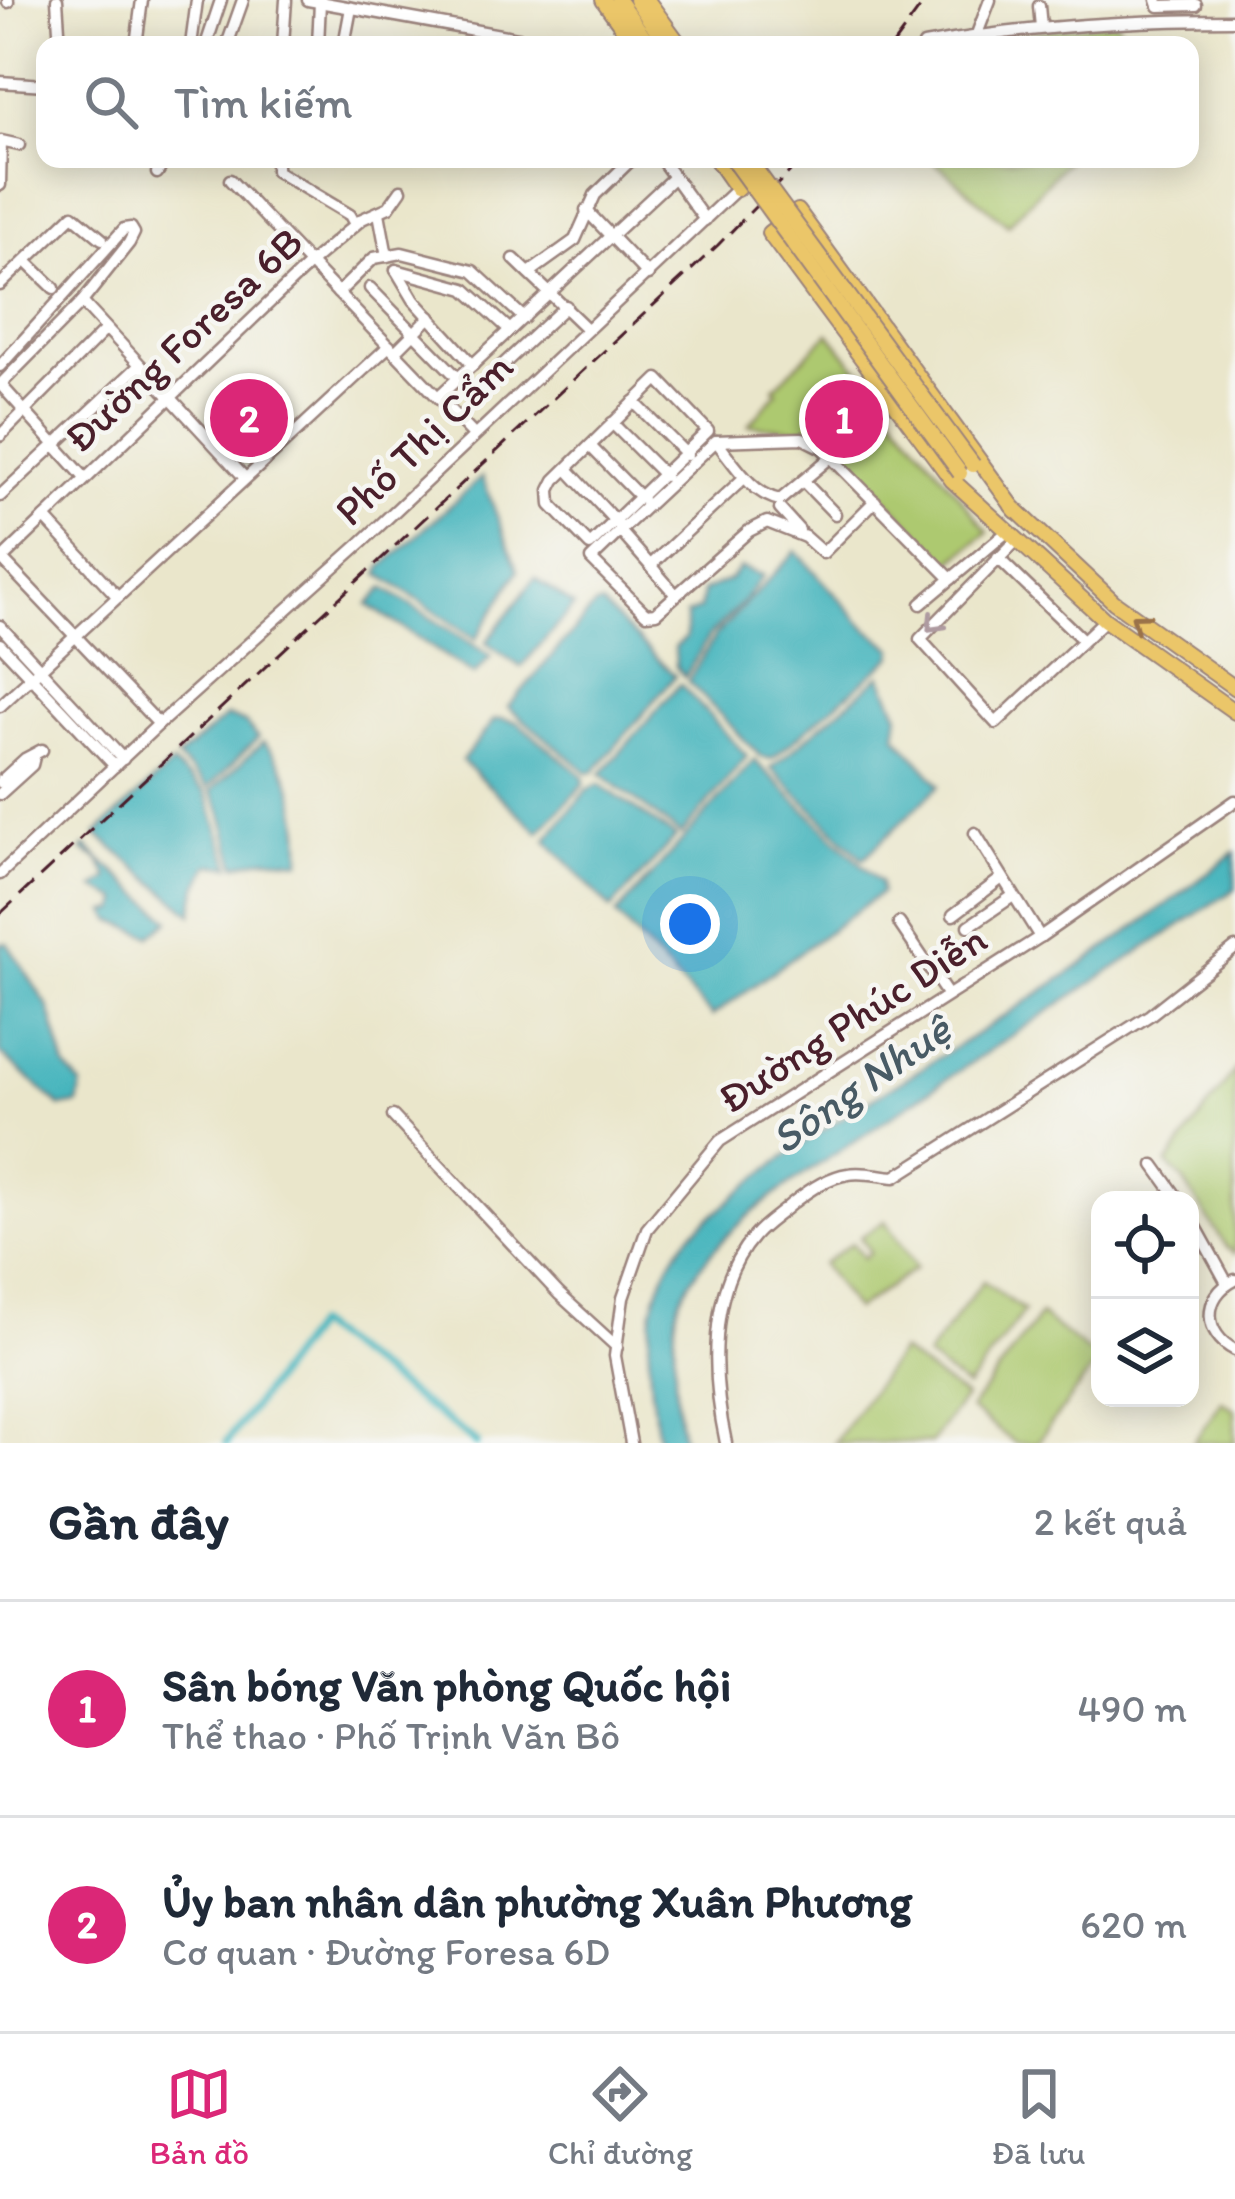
<!DOCTYPE html>
<html lang="vi">
<meta charset="utf-8">
<style>
:root{--surface:#fff;--page:#f6f6f7;--text:#1f2937;--muted:#747a83;--line:#e0e1e3;--accent:#db2777}
body{margin:0;font-family:Itim,sans-serif;background:var(--page);color:var(--text)}
.controls{position:absolute;right:36px;bottom:36px;display:grid;overflow:hidden;border-radius:24px;box-shadow:0 6px 30px #0003}
.controls button{width:108px;height:108px;display:grid;place-items:center;padding:0;border:0;border-bottom:3px solid var(--line);background:var(--surface);color:var(--text);font:60px sans-serif}
.you{position:absolute;left:690px;top:924px;width:42px;height:42px;margin:-30px;border:9px solid #fff;border-radius:50%;background:#1a73e8;box-shadow:0 0 0 18px #1a73e833}
.badge{display:grid;place-items:center;width:78px;height:78px;border-radius:50%;background:var(--accent);color:#fff;font-size:39px;font-weight:700}
.pin{position:absolute;translate:-50% -50%;border:6px solid #fff;box-shadow:0 3px 12px #0006}
.list{margin:0;padding:0;list-style:none}
h2{display:flex;justify-content:space-between;align-items:center;height:156px;margin:0;padding:0 48px;font-size:51px}
h2 small{font-size:39px;font-weight:400;color:var(--muted)}
.list li{display:grid;grid-template-columns:78px 1fr auto;gap:36px;align-items:center;box-sizing:border-box;height:216px;padding:0 48px;border-top:3px solid var(--line)}
.list b{display:block;font-size:45px;white-space:nowrap}
.list p{margin:0;font-size:39px;white-space:nowrap;color:var(--muted)}
.list em{font-size:39px;font-style:normal;color:var(--muted)}
.icon{flex:none;width:66px;height:66px;fill:none;stroke:currentColor;stroke-width:2;stroke-linecap:round;stroke-linejoin:round}
.map{position:relative;flex:none;width:1235px;height:1443px;overflow:hidden}
.search{position:absolute;background:var(--surface);box-shadow:0 6px 30px #0003;left:36px;right:36px;top:36px;height:132px;display:flex;align-items:center;gap:30px;box-sizing:border-box;padding:0 42px;border-radius:24px;color:var(--muted);font-size:45px}
.sheet{height:588px;background:var(--surface)}
nav{display:flex;justify-content:space-around;align-items:center;box-sizing:border-box;height:168px;border-top:3px solid var(--line);background:var(--surface);font-size:33px;color:var(--muted)}
nav a{display:grid;justify-items:center;gap:6px}
nav .on{color:var(--accent)}
.map>svg:first-child{display:block}
.green{fill:#adc970;stroke:#7c744e;stroke-width:3}
.water{fill:#46b5bd;stroke:#486a74;stroke-width:3}
.lines{fill:none;stroke-linecap:round;stroke-linejoin:round}
.canal{stroke:#46b5bd;stroke-width:8}
.minor-casing{stroke:#9a827b;stroke-width:15}
.major-casing{stroke:#9a827b;stroke-width:18}
.minor{stroke:#fff;stroke-width:10}
.major{stroke:#ebc669;stroke-width:14}
.rail{stroke:#4a1f2b;stroke-width:3;stroke-dasharray:18 9;stroke-linecap:butt}
.major-bridge-casing{stroke:#9a827b;stroke-width:18;stroke-linecap:butt}
.major-bridge{stroke:#ebc669;stroke-width:14}
.oneway{stroke:#9a724a}
.oneway2{stroke:#ae9aa0}
.labels{text-anchor:middle;stroke-width:9;stroke-linejoin:round;paint-order:stroke}
.street-label{font-size:42px;fill:#4a1f2b;stroke:#f6f6f2}
.water-label{font-size:45px;font-style:italic;fill:#485b65;stroke:#f6f6f2}
</style>
<div class="map">
<svg width="1235" height="1443" viewBox="0 0 1235 1443">
<rect width="100%" height="100%" fill="#f6f6f2"/>
<filter id="ink" filterUnits="userSpaceOnUse"><feTurbulence type="fractalNoise" baseFrequency=".00833" numOctaves="2"/><feDisplacementMap in="SourceGraphic" scale="24" xChannelSelector="R" yChannelSelector="G"/><feConvolveMatrix kernelMatrix="1 2 1 2 8 2 1 2 1" color-interpolation-filters="sRGB"/></filter>
<filter id="wash" filterUnits="userSpaceOnUse"><feTurbulence type="fractalNoise" baseFrequency=".004" numOctaves="4" result="noise"/><feDisplacementMap in="SourceGraphic" scale="48" xChannelSelector="R" yChannelSelector="G"/><feGaussianBlur stdDeviation="2.7" result="paint"/><feColorMatrix in="noise" values="0 0 0 0 0 0 0 0 0 0 0 0 0 0 0 0 0 1.4 0 .05"/><feComposite in="paint" operator="in"/></filter>
<g filter="url(#wash)">
<rect width="100%" height="100%" fill="#eae6cb"/>
<g class="green">
<path d="M1115 21 1133 45H951Z"/>
<path d="M931 159H1068L1008 225Z"/>
<path d="M829 333 988 532 949 563 821 432 749 425 777 392 774 388Z"/>
<path d="M1235 1070V1253L1226 1246 1181 1178 1167 1164Z"/>
<path d="M885 1221 916 1268 855 1310 822 1264 852 1243 863 1258 870 1252 860 1237Z"/>
<path d="M983 1281 1024 1311 967 1388 926 1357Z"/>
<path d="M1040 1315 1099 1360 1037 1443H1015L970 1409Z"/>
<path d="M900 1351 965 1397 931 1443H834Z"/>
<path d="M1222 1401 1235 1410V1443H1193Z"/>
</g>
<g class="water">
<path d="M482 477 518 571 476 639 379 574 382 567Z"/>
<path d="M796 551 865 627 894 649 893 656 772 759 761 757 688 681 715 636Z"/>
<path d="M740 568 763 575 745 600 709 636 685 677 676 667 675 647 686 638V615L700 609 703 591 729 580Z"/>
<path d="M535 578 574 606 521 667 486 643Z"/>
<path d="M384 588 491 656 474 675 368 605Z"/>
<path d="M602 605 675 676 594 772H587L508 707 595 606Z"/>
<path d="M881 675 899 715 896 735 940 785 863 859 771 768Z"/>
<path d="M680 684 747 756 681 835 601 774Z"/>
<path d="M227 716 245 723 258 738 208 788 177 758Z"/>
<path d="M502 719 517 722 583 776 584 784 539 832 462 761 494 720Z"/>
<path d="M263 742C295 772 302 818 301 861L267 858 236 865 221 811 211 791Z"/>
<path d="M754 760 880 882 881 893 712 1016 616 915Z"/>
<path d="M172 764 206 793 231 866 209 865 197 889 192 914 96 834Z"/>
<path d="M599 784 676 837 611 909 546 840 587 790Z"/>
<path d="M85 846 170 920 151 936 113 921 107 912 117 910 119 900 95 888 109 878 99 860 82 850Z"/>
<path d="M1235 852V889C1116 968 995 1045 877 1126 807 1175 720 1219 680 1299 670 1320 675 1421 684 1443H659C647 1374 637 1301 684 1242 695 1228 712 1216 725 1205 790 1147 861 1106 935 1060 1038 996 1140 928 1235 852Z"/>
<path d="M7 943 49 1008 66 1068 82 1086 78 1104 61 1107 0 1053V944Z"/>
</g>
<g class="lines">
<path class="canal" d="M226 1443 314 1325 477 1443"/>
</g>
</g>
<g filter="url(#ink)">
<g class="lines">
<defs>
<g id="minor">
<path d="M57 0 60 45"/>
<path d="M308 0 556 45"/>
<path d="M1157 0 1159 6 1196 5"/>
<path d="M8 2V0"/>
<path d="M1039 6 1041 27"/>
<path d="M977 34 990 0"/>
<path d="M136 45 142 0"/>
<path d="M191 45 197 0"/>
<path d="M206 45 221 0"/>
<path d="M227 45 243 0"/>
<path d="M283 45 286 0"/>
<path d="M318 45 320 2"/>
<path d="M344 45 351 8"/>
<path d="M924 45C1027 26 1129 20 1235 20"/>
<path d="M0 82 45 85"/>
<path d="M276 159V171L350 215 355 224"/>
<path d="M661 159 674 177"/>
<path d="M157 173 166 159"/>
<path d="M230 180 473 434"/>
<path d="M0 185 1 141 19 145"/>
<path d="M586 210 648 275"/>
<path d="M379 213 387 256"/>
<path d="M514 259 587 329"/>
<path d="M26 261 54 288"/>
<path d="M396 270 465 289 510 330"/>
<path d="M396 270 414 300 473 365"/>
<path d="M529 273 575 240 595 195 632 159"/>
<path d="M0 285 73 215 102 239"/>
<path d="M370 288 458 378"/>
<path d="M338 293 374 258 402 253 473 271 524 318"/>
<path d="M82 302 245 478"/>
<path d="M395 352 430 317"/>
<path d="M0 366 124 229 131 228 134 233 129 243 82 302 0 385"/>
<path d="M494 373 566 306"/>
<path d="M658 379 708 431 590 545 551 505 550 490 555 480Z"/>
<path d="M0 384 84 477"/>
<path d="M438 397 674 177 705 220"/>
<path d="M634 402 687 455"/>
<path d="M612 423 665 476"/>
<path d="M0 436 106 329"/>
<path d="M716 441C734 463 751 494 780 500L831 457"/>
<path d="M590 446 642 499"/>
<path d="M567 469 618 524"/>
<path d="M803 481 835 514"/>
<path d="M0 496 140 365"/>
<path d="M780 509 799 530"/>
<path d="M45 518 118 597"/>
<path d="M620 531 716 441 802 438 822 448 951 579"/>
<path d="M1016 541 920 639 996 723 1105 620"/>
<path d="M0 557 159 724"/>
<path d="M998 558 1083 640"/>
<path d="M0 561 316 258 362 219 389 207 401 190"/>
<path d="M651 565 744 478"/>
<path d="M676 595 620 531 591 559 646 614 656 613 749 531 767 522 805 537 823 553 875 501"/>
<path d="M921 604 1007 532"/>
<path d="M0 626 123 759"/>
<path d="M0 644 115 766"/>
<path d="M0 706 389 346"/>
<path d="M0 782 25 759 42 750"/>
<path d="M0 794 32 765 34 757"/>
<path d="M975 833 1040 937"/>
<path d="M0 874 159 724 361 543 740 186"/>
<path d="M953 915 1002 878"/>
<path d="M899 923 947 994"/>
<path d="M969 926 1013 896"/>
<path d="M393 1116 559 1294 617 1347"/>
<path d="M1154 1165 1179 1200"/>
<path d="M1190 1216 1227 1283"/>
<path d="M1235 1280C1202 1296 1203 1334 1235 1350"/>
<path d="M631 1443 615 1356 623 1298 647 1229 720 1141 1040 937 1235 801"/>
<path d="M726 1443C712 1378 707 1289 754 1236 764 1224 779 1215 790 1205 806 1192 827 1177 848 1174 863 1171 880 1176 895 1177L1150 1015 1235 948"/>
</g>
<g id="major">
<path d="M603 0 635 45"/>
<path d="M618 0 650 45"/>
<path d="M636 0 667 45"/>
<path d="M647 0 680 45"/>
<path d="M716 159 737 189"/>
<path d="M1012 506 1114 602 1235 688"/>
<path d="M1016 511 798 211 769 233 952 480 1105 620 1235 712"/>
</g>
</defs>
<use href="#minor" class="minor-casing"/>
<use href="#major" class="major-casing"/>
<use href="#minor" class="minor"/>
<use href="#major" class="major"/>
<g class="rail">
<path d="M893 45 926 0"/>
<path d="M0 914 718 245 802 159"/>
</g>
<defs>
<g id="major-bridge">
<path d="M732 159 960 473"/>
<path d="M748 159 973 465"/>
</g>
</defs>
<use href="#major-bridge" class="major-bridge-casing"/>
<use href="#major-bridge" class="major-bridge"/>
</g>
<defs><path id="oneway-chevron" d="M-2-3.5L2.5 0L-2 3.5" fill="none" stroke-width="1.6" stroke-linecap="round" stroke-linejoin="round" transform="scale(3)"/></defs>
<use class="oneway" href="#oneway-chevron" transform="translate(1139 621) rotate(-143)"/>
<use class="oneway2" href="#oneway-chevron" transform="translate(934 624) rotate(134)"/>
</g>
<g class="labels">
<g class="street-label">
<text transform="translate(183 339) rotate(-43)" y="15">Đường Foresa 6B</text>
<text transform="translate(423 438) rotate(-44)" y="15">Phố Thị Cẩm</text>
<text transform="translate(852 1018) rotate(-33)" y="15">Đường Phúc Diễn</text>
</g>
<g class="water-label">
<text transform="translate(860 1083) rotate(-35)" y="16">Sông Nhuệ</text>
</g>
</g>
</svg>
<div class="controls">
<button><svg class="icon" aria-label="locate" viewBox="0 0 24 24"><circle cx="12" cy="12" r="6"/><path d="M12 2v4M12 18v4M2 12h4M18 12h4"/></svg></button>
<button><svg class="icon" aria-label="layers" viewBox="0 0 24 24"><path d="M12 4l9 5-9 5-9-5zM3 14l9 5 9-5"/></svg></button>
</div>
<div class="you"></div>
<div class="pin badge" style="left:844px;top:419px">1</div>
<div class="pin badge" style="left:249px;top:418px">2</div>
<div class="search"><svg class="icon" aria-label="search" viewBox="0 0 24 24"><circle cx="10" cy="10" r="6"/><path d="M15 15l6 6"/></svg>Tìm kiếm</div>
</div>
<section class="sheet">
<h2>Gần đây<small>2 kết quả</small></h2>
<ul class="list">
<li><span class="badge">1</span><div><b>Sân bóng Văn phòng Quốc hội</b><p>Thể thao · Phố Trịnh Văn Bô</p></div><em>490 m</em></li>
<li><span class="badge">2</span><div><b>Ủy ban nhân dân phường Xuân Phương</b><p>Cơ quan · Đường Foresa 6D</p></div><em>620 m</em></li>
</ul>
</section>
<nav>
<a class="on"><svg class="icon" aria-label="map" viewBox="0 0 24 24"><path d="M3 6l6-2 6 2 6-2v14l-6 2-6-2-6 2zM9 4v14M15 6v14"/></svg>Bản đồ</a>
<a><svg class="icon" aria-label="directions" viewBox="0 0 24 24"><path d="M12 3l9 9-9 9-9-9zM9 14v-3h6M13 9l2 2-2 2"/></svg>Chỉ đường</a>
<a><svg class="icon" aria-label="saved" viewBox="0 0 24 24"><path d="M7 4h10v16l-5-4-5 4z"/></svg>Đã lưu</a>
</nav>
